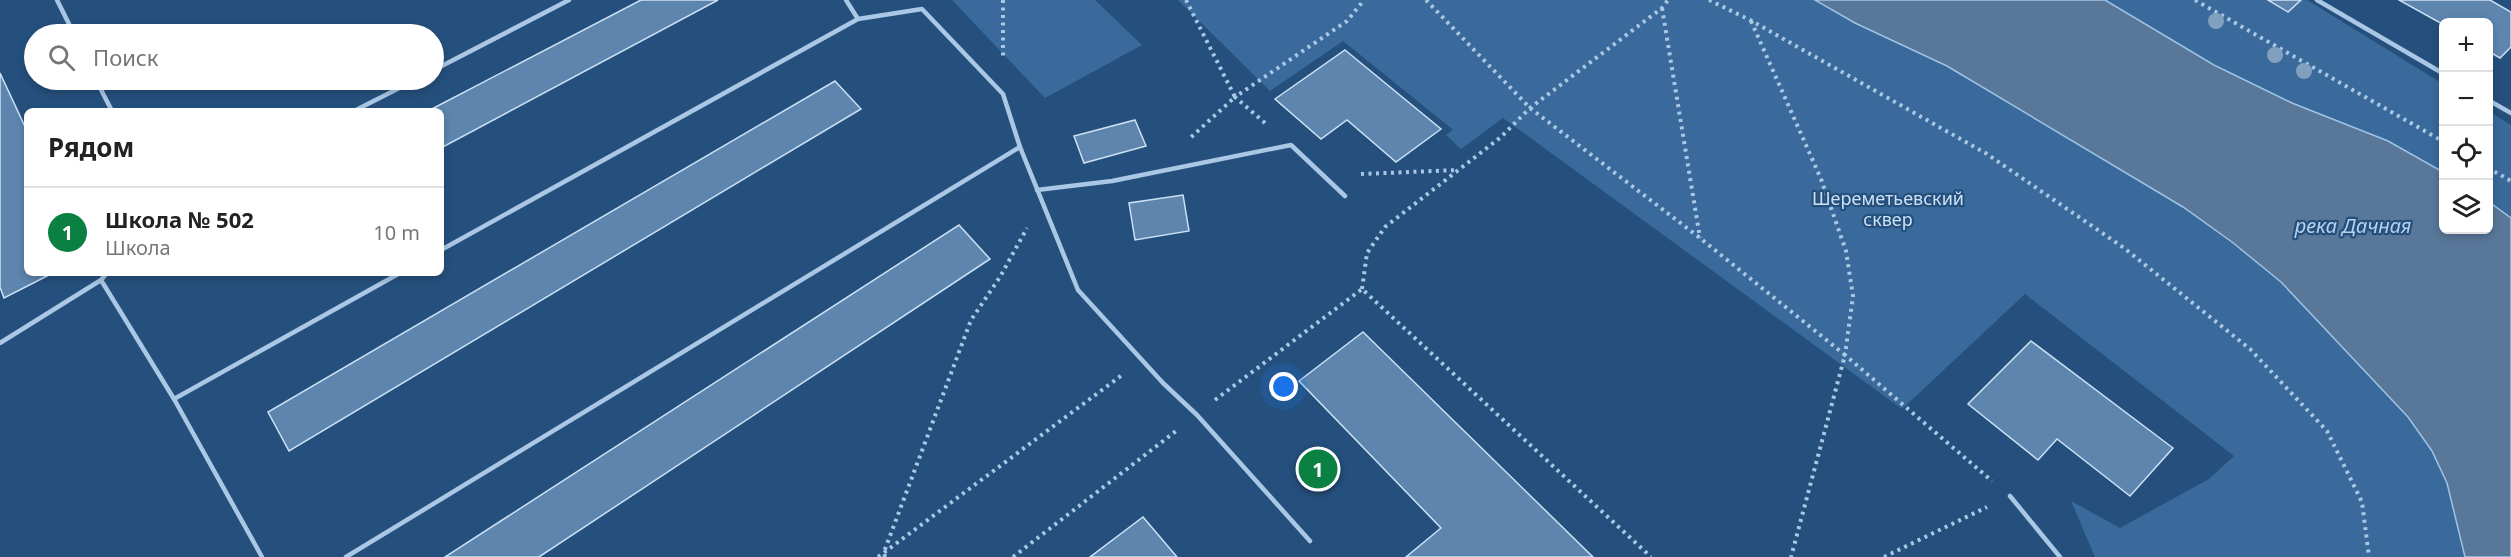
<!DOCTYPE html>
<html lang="ru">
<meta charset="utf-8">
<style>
:root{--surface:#fff;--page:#f6f6f6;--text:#222;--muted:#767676;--line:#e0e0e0;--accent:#0b8043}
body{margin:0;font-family:"Noto Sans",sans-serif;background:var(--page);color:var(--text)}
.controls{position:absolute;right:18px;top:18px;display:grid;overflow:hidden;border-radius:9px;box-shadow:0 3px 9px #0003}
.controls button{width:54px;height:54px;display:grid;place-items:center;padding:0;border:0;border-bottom:2px solid var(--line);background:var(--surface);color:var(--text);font:30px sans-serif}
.you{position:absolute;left:1284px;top:387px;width:21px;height:21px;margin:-15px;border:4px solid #fff;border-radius:50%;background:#1a73e8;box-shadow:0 0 0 9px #1a73e833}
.badge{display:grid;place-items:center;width:39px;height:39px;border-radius:50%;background:var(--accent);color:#fff;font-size:20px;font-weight:700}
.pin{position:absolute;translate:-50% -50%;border:3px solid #fff;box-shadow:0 2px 6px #0006}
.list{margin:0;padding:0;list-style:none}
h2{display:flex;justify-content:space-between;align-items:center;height:78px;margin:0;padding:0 24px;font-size:26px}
h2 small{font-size:20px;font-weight:400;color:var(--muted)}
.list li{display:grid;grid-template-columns:39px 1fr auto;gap:18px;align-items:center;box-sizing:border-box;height:90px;padding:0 24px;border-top:2px solid var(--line)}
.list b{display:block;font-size:22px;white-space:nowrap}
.list p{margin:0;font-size:20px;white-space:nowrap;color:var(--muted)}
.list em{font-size:20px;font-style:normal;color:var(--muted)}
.icon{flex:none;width:33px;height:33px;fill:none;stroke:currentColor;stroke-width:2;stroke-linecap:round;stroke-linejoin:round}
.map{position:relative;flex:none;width:2511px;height:557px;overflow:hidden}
.search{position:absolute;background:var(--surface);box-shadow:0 3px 9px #0003;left:24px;top:24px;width:420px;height:66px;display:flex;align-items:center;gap:15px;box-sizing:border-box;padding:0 21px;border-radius:33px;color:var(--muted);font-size:22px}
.panel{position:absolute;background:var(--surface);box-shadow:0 3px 9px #0003;left:24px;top:108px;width:420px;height:168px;border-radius:9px}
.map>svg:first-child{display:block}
.green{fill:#396a9b}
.water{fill:#597798;stroke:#9ec3e6;stroke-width:1.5}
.building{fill:#5d85ae;stroke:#cde1f4;stroke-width:1.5}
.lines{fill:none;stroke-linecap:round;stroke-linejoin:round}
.path{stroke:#aac8e5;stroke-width:4;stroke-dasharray:3 4.5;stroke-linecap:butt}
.service{stroke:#aac8e5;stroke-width:4.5}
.tree{fill:#81a0be}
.labels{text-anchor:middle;stroke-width:4.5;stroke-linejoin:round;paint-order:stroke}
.park-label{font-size:18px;fill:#cde1f4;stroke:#25507d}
.water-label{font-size:20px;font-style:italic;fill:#b5d1ed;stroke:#25507d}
</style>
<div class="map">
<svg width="2511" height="557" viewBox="0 0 2511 557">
<rect width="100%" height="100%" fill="#25507d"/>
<g class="green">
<path d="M952 0H1095L1142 45 1045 98Z"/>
<path d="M1178 0H1815L1855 23 1947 66 2183 207 2232 242 2281 282 2408 417 2432 451 2447 483 2465 557H2095L2071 501 2120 528 2209 479 2234 456 2025 294 1902 409 1503 118 1461 149 1446 135 1453 130 1446 124 1343 41 1270 91Z"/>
<path d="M2105 0H2268L2288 12 2301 0H2307L2443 84V172C2396 140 2341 125 2290 102 2225 72 2165 37 2105 0Z"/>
<path d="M2488 111 2511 125V218L2489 202Z"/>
</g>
<path class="water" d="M1815 0H2105L2214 65 2292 103 2388 141 2443 172 2444 230H2488L2489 202 2511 218V557H2465L2447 483 2432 451 2408 417 2281 282 2232 242 2183 207 1947 66 1855 23Z"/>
<g class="building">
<path d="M641 0H718L441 148V111H428Z"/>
<path d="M2268 0H2301L2288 12Z"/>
<path d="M2399 0H2490L2511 12V47L2500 58 2488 51V22H2444V25Z"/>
<path d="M1345 50 1441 129 1396 162 1347 120 1321 139 1275 99Z"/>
<path d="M0 73 27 131V273H53L4 298 0 287Z"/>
<path d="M835 81 861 109 289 451 268 412Z"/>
<path d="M1135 120 1146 146 1084 163 1074 136Z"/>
<path d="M1183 195 1189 231 1135 240 1129 203Z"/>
<path d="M959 225 990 259 539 557H445Z"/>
<path d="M1363 332 1593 557H1406L1441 528 1299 381Z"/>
<path d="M2031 341 2173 448 2130 496 2057 439 2038 460 1968 404Z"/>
<path d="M1143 517 1177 557H1090Z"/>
</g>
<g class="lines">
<g class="path">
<path d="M1003 0V56"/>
<path d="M1186 0 1235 97 1189 139"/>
<path d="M1426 0 1530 108 1700 238 1845 355 1791 557"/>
<path d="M1709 0 1750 20 1987 154 2124 248 2250 349 2327 431 2362 502 2369 557"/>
<path d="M2195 0 2444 142"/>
<path d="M1662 8 1700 238"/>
<path d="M1751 21 1821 179 1846 251 1853 296 1845 355 1992 481"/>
<path d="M1265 123 1235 97 1347 21 1364 0"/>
<path d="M2488 168 2511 181"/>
<path d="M1361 174 1458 170"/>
<path d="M1362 289 1367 253 1385 227 1501 137 1530 108 1662 8 1668 0"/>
<path d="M1215 400 1362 289 1651 557"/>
<path d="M878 557 1122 375"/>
<path d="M885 557 884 552 971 320 1000 277 1027 228"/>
<path d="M1013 557 1176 431"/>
<path d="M1884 557 1987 507"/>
</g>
<g class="service">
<path d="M57 0 74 34"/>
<path d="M846 0 858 19 922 9 1003 94 1020 147 1078 290 1163 383 1197 415 1310 541"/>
<path d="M2317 0 2444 74"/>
<path d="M434 70 569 0"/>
<path d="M96 80 112 111"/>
<path d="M2488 100 2511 113"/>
<path d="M354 111 415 80"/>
<path d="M1037 190 1112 181 1291 145 1345 196"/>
<path d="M441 250 858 19"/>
<path d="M101 280 174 399 262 557"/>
<path d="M0 343 101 280 107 273"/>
<path d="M174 399 400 273"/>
<path d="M2010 496 2060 557"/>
<path d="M346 557 1020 147"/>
</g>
</g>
<g class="tree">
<circle cx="2216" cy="21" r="8"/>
<circle cx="2275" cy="55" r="8"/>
<circle cx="2304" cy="71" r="8"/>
</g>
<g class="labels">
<g class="park-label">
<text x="1888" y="205">Шереметьевский<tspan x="1888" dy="21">сквер</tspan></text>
</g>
<g class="water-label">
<text x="2353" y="233">река Дачная</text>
</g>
</g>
</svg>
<div class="controls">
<button>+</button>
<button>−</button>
<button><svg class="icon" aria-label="locate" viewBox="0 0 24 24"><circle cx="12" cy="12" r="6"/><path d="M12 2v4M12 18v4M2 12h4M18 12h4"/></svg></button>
<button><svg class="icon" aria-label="layers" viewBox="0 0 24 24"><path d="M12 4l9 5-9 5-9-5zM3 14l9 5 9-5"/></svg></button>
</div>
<div class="you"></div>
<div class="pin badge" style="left:1318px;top:469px">1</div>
<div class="search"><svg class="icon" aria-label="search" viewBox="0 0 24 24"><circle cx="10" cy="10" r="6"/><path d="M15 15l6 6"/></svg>Поиск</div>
<section class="panel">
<h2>Рядом<small></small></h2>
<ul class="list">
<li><span class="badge">1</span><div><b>Школа № 502</b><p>Школа</p></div><em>10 m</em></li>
</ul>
</section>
</div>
